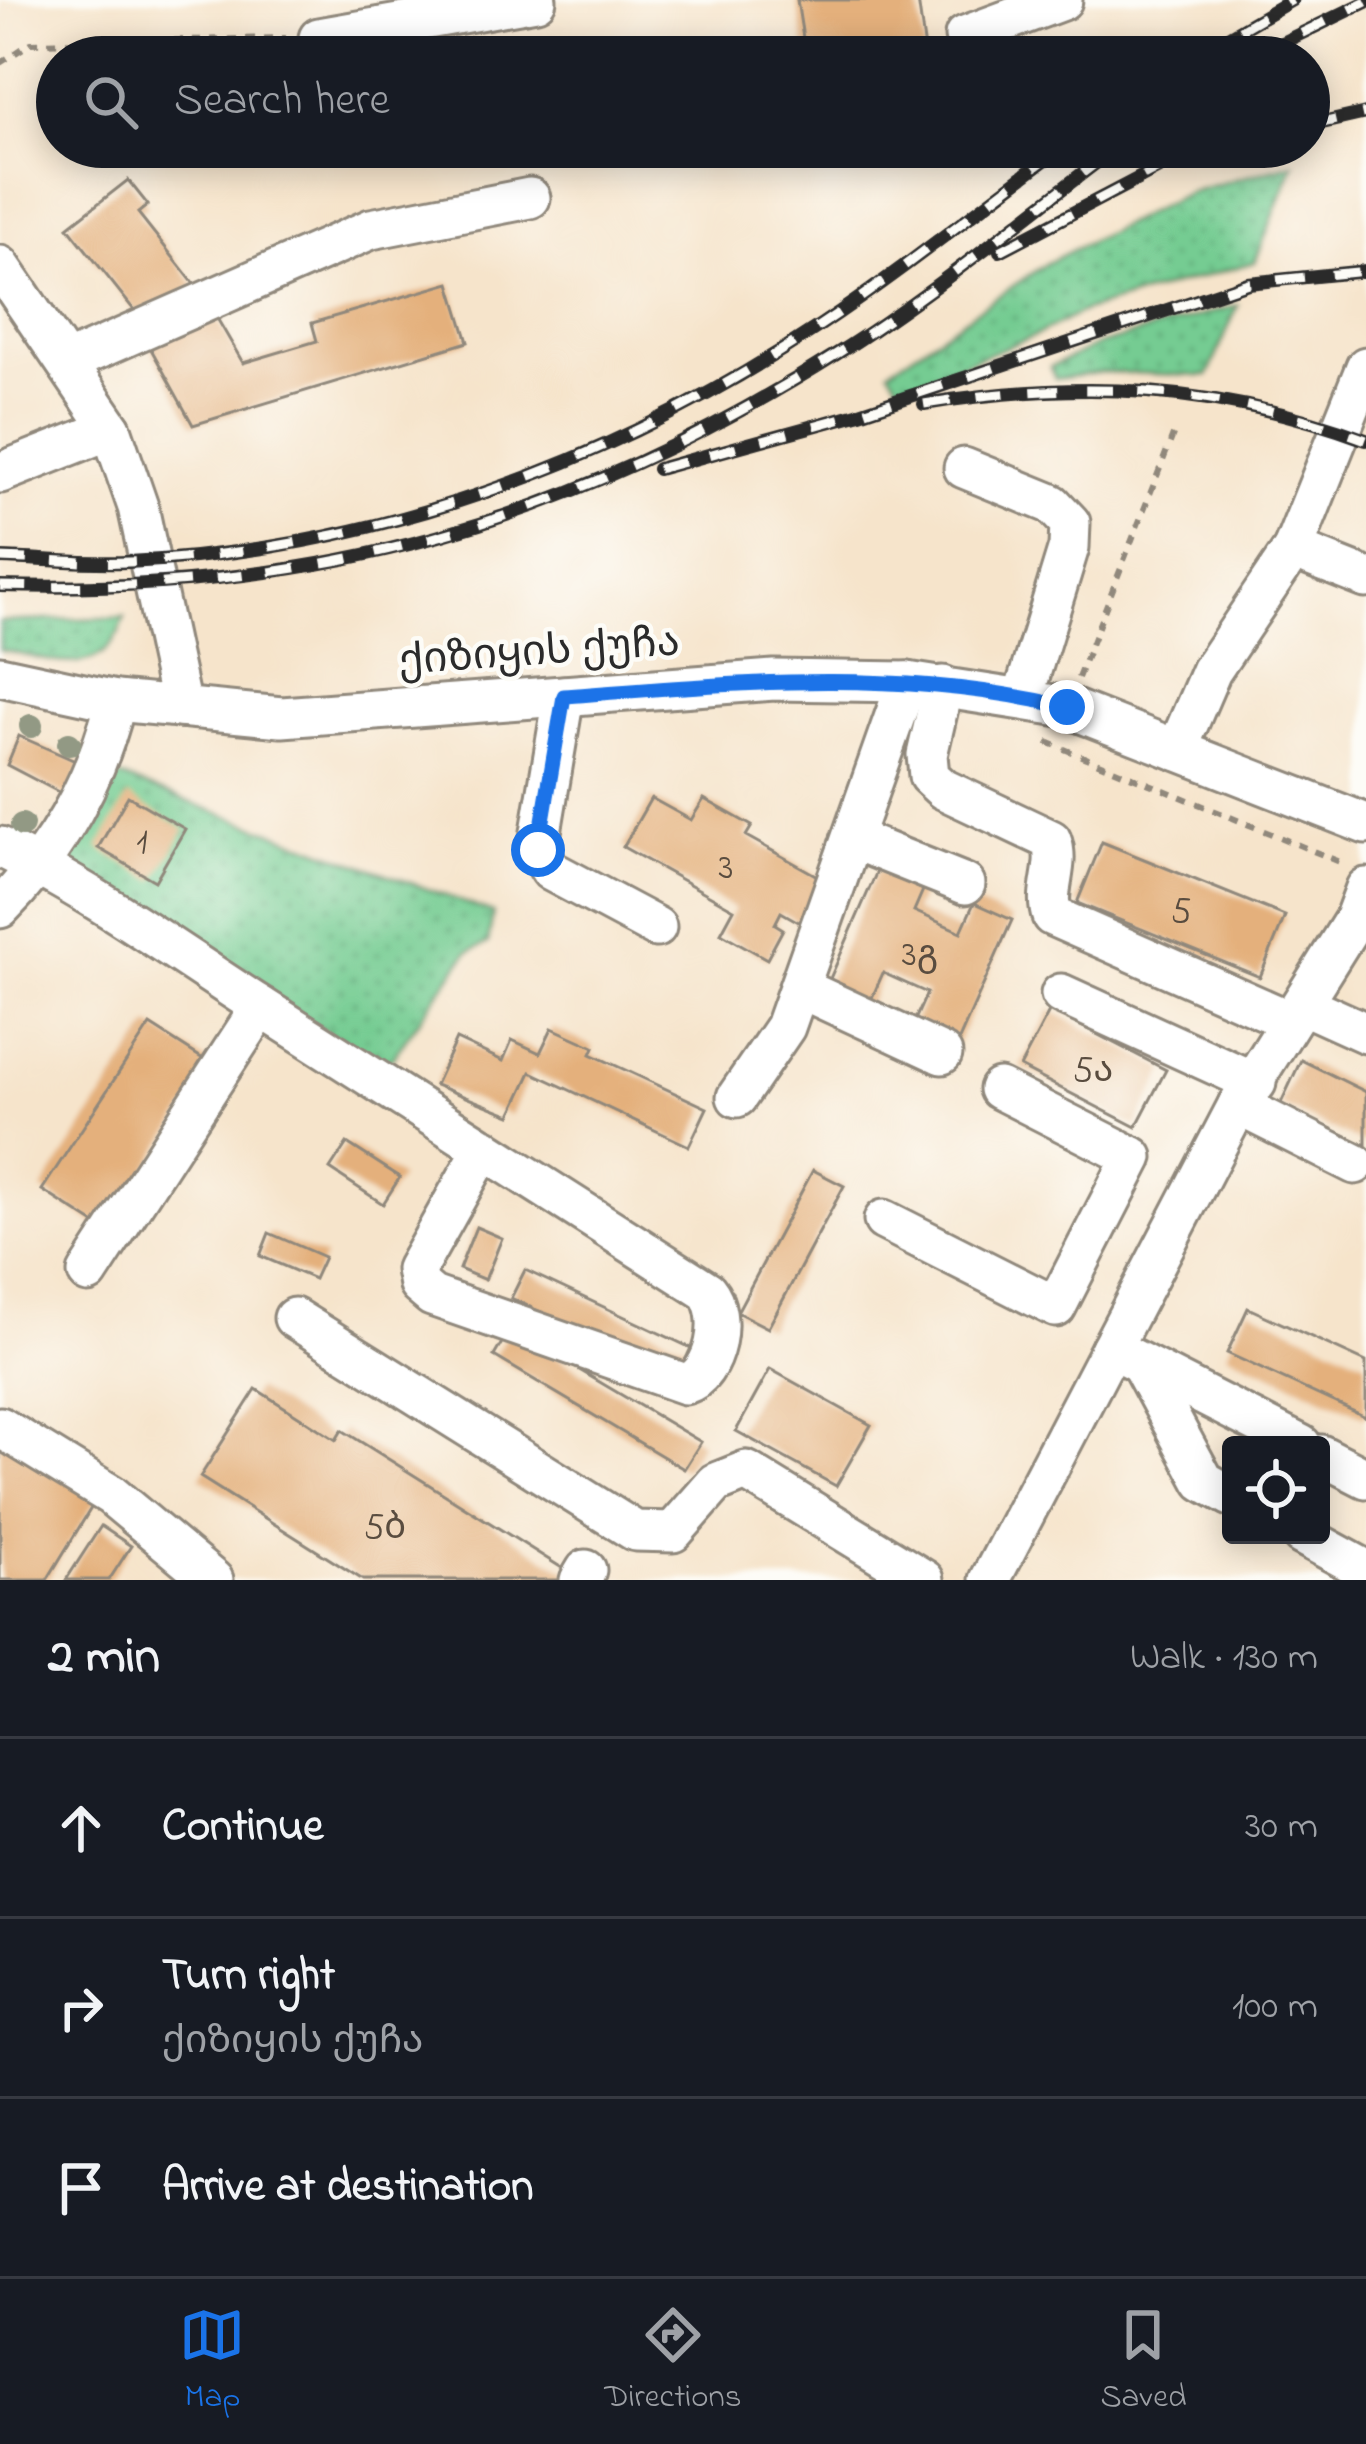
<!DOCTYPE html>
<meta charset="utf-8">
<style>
:root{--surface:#171b24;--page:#242831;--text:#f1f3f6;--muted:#9ea1a6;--line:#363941;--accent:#1a73e8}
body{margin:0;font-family:"Indie Flower","Noto Sans Georgian",sans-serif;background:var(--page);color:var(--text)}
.controls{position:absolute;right:36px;bottom:36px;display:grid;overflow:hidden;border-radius:12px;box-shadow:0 6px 30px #0003}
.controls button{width:108px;height:108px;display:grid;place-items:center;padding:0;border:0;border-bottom:3px solid var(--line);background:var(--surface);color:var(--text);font:60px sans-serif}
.stop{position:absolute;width:36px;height:36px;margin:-27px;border:9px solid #1a73e8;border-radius:50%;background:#fff}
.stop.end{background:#1a73e8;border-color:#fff;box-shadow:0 3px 12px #0008}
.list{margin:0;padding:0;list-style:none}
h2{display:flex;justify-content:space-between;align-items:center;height:156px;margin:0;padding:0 48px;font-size:51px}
h2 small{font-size:39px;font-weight:400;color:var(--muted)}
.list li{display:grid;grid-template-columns:78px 1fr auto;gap:36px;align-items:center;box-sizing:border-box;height:180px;padding:0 48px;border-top:3px solid var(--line)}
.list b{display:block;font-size:45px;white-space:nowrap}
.list p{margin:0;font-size:39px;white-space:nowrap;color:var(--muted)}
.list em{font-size:39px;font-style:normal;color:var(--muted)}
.icon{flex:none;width:66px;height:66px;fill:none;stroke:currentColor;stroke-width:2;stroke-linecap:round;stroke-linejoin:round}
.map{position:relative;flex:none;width:1366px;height:1580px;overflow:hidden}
.search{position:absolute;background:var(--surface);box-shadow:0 6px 30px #0003;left:36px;right:36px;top:36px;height:132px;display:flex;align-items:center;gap:30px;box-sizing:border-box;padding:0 42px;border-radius:66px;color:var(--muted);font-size:45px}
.sheet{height:696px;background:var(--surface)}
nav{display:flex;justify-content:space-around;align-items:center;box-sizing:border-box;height:168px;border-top:3px solid var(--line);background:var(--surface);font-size:33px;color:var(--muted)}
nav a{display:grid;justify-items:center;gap:6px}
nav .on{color:var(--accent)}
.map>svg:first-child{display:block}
.grass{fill:url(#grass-dots);stroke:#507c5e;stroke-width:3}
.building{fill:#e4b07b}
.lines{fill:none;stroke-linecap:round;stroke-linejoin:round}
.minor-casing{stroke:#90887b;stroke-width:45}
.path{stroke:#90887b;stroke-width:6;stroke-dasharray:9 9;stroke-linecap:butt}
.minor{stroke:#fff;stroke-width:39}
.rail-casing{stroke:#2b2b2b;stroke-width:14}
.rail{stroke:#fdfcf7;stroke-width:9;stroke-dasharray:27;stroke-linecap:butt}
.tree{fill:#929984}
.route{stroke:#1a73e8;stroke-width:15}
.labels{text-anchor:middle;stroke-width:9;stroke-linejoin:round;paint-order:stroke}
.number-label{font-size:36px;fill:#594c3f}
.street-label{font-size:42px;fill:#2b2b2b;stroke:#fdfcf7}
</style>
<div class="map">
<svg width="1366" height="1580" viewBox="0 0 1366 1580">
<defs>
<pattern id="grass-dots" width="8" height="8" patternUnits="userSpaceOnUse" patternTransform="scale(3)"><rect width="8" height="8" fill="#74cc92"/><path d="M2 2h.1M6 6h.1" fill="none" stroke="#65af7e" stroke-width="1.8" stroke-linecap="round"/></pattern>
</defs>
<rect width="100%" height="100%" fill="#fdfcf7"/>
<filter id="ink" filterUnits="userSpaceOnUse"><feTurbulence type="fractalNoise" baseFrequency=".00833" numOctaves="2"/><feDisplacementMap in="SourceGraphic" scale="24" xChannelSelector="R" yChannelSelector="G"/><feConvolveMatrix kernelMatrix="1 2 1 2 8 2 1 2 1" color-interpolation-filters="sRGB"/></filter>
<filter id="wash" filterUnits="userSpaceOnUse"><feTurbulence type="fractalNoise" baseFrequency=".004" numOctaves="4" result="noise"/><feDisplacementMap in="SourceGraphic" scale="48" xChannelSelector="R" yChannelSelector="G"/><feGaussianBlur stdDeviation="2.7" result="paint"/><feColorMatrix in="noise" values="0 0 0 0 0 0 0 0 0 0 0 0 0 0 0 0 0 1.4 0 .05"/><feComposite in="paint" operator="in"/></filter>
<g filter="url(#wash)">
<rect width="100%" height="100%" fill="#f6e4cb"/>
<g class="grass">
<path d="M1294 163 1255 262 1084 311 1033 337 901 387 889 370 1047 263 1189 192Z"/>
<path d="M1238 305 1208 376 1102 372 1055 379 1050 367 1101 344Z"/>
<path d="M125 617C103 685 53 660 0 650V622Z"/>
<path d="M107 772 493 913 488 943 468 952 392 1058 380 1066 69 869 64 852Z"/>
</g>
<g id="blocks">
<g class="building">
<path d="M797 0H918L926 57H806Z"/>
<path d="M128 180 148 205 138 213 195 285 145 324 68 227Z"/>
<path d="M450 283 468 342 193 425 146 340 214 313 243 363 317 341 312 323Z"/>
<path d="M19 736 82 764 68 797 7 765Z"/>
<path d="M128 796 185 829 155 881 98 848Z"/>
<path d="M651 798 691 820 704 799 752 826 746 836 828 882 804 925 781 912 775 924 783 929 767 959 721 933 734 909 623 847Z"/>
<path d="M1102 842 1285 916 1260 977 1077 903Z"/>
<path d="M878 869 923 890 914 911 961 932 974 903 1012 920 954 1051 910 1031 927 993 883 973 867 1009 825 990Z"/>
<path d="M1050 1010 1166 1070 1136 1127 1020 1067Z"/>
<path d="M150 1025 214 1066 106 1231 42 1190Z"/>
<path d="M552 1028 594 1047 591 1054 707 1108 689 1146 531 1072 511 1115 435 1085 456 1039 503 1061 512 1040 540 1053Z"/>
<path d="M1301 1060 1366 1092V1145L1280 1105Z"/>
<path d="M347 1143 400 1177 383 1204 330 1169Z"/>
<path d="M813 1170 844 1186 768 1328 737 1312Z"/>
<path d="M476 1227 502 1238 485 1280 459 1269Z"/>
<path d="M269 1233 324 1257 314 1279 260 1256Z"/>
<path d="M525 1270 691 1348 678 1376 511 1298Z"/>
<path d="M1248 1308 1366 1362V1417L1227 1353Z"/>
<path d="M510 1329 701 1442 684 1469 494 1356Z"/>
<path d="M770 1369 871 1425 836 1486 736 1431Z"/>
<path d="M256 1389 336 1440 342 1430 570 1573 566 1580H363L200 1477Z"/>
<path d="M0 1435 99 1495 47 1580H0Z"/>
<path d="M101 1526 131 1546 109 1580H66Z"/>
</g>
</g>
</g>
<g filter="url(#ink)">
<use href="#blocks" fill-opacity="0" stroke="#90887b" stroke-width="3"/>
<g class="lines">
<defs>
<g id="minor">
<path d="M965 36 1062 0"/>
<path d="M319 38 536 0"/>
<path d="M0 266 111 429 138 507 181 707"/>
<path d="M68 362 371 229 530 198"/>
<path d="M1366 367 1293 549 1366 578"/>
<path d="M964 468 1052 504 1070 523 1069 547 1023 697"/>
<path d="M0 473 111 429"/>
<path d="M0 676 116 701 282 717 774 680 907 682 1067 707 1366 824"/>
<path d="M943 686 927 755 929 776 943 789 1051 840C1061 866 1043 891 1052 916L1290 1021"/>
<path d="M564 696 538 850 551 871 656 927"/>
<path d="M1177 750 1211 671 1293 549"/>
<path d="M853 839 965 884"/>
<path d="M0 847C91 890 174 951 258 1005 408 1100 558 1195 707 1291 727 1315 716 1375 685 1384L432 1296 419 1285 416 1269 484 1148"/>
<path d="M0 908C58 850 96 780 116 701"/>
<path d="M800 988 942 1054"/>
<path d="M1061 994 1256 1083"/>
<path d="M1304 1005 1366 1033"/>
<path d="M737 1097 785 1027 907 682"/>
<path d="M1238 1105 1355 1164"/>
<path d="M884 1220 1056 1307 1133 1157 999 1089"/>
<path d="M88 1273 261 1007"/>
<path d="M294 1318 635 1531 673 1532 716 1483 746 1471 924 1580"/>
<path d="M1111 1348 1301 1445"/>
<path d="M1141 1364 1204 1481 1231 1496"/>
<path d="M0 1427 111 1495 213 1580"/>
<path d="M1321 1455 1366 1478"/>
<path d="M1302 1535 1366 1570"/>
<path d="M580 1580 586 1570"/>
<path d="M990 1580 1238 1105 1354 920 1366 888"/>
</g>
</defs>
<use href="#minor" class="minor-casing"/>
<g class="path">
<path d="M0 63 31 43 286 38"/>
<path d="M1078 678 1175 430"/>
<path d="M1047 742 1340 862"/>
</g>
<use href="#minor" class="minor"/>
<defs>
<g id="rail">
<path d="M1193 57 1292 0"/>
<path d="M1253 57 1366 2"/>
<path d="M1309 126 1366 113"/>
<path d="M1000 251 1170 162 1228 147"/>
<path d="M924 404C1080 379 1217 385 1366 440"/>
<path d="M658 469 857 414 1248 283 1366 271"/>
<path d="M0 558C42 559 86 564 128 562 377 550 613 463 819 326 903 270 982 206 1062 147"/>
<path d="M0 586C318 595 569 523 838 353 935 292 1025 216 1117 147"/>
</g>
</defs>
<use href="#rail" class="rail-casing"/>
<use href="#rail" class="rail"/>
</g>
<g class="tree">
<circle cx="31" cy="726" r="12"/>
<circle cx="69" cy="744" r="12"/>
<circle cx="22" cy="825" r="12"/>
</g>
</g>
<g class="lines" filter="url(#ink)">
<path class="route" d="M538 850 564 696C733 683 900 667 1067 707"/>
</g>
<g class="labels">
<g class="number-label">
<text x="142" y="852">1</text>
<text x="726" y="878">3</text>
<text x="1181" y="922">5</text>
<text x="920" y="965">3გ</text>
<text x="1093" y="1081">5ა</text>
<text x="385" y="1538">5ბ</text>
</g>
<g class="street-label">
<text transform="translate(539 649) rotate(-4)" y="15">ქიზიყის ქუჩა</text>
</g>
</g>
</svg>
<div class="controls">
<button><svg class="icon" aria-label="locate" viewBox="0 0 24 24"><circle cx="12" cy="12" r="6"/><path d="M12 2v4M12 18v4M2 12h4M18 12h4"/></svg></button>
</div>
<div class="stop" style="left:538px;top:850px"></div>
<div class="stop end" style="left:1067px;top:707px"></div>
<div class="search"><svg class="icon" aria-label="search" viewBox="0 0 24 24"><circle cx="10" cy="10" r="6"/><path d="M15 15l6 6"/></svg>Search here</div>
</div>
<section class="sheet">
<h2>2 min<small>Walk · 130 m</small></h2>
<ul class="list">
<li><svg class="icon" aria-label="ahead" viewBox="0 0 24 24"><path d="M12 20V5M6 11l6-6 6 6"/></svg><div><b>Continue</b></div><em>30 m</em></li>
<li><svg class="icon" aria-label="right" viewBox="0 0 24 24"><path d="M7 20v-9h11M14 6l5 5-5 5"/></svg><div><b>Turn right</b><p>ქიზიყის ქუჩა</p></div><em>100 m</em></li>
<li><svg class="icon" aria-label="arrive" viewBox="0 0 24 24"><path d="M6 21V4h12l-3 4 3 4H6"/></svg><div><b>Arrive at destination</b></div></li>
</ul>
</section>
<nav>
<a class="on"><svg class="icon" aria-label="map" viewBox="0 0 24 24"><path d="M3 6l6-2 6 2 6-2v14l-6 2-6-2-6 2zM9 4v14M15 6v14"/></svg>Map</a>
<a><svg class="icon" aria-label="directions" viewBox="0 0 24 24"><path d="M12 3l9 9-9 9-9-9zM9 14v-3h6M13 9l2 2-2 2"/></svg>Directions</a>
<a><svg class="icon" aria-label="saved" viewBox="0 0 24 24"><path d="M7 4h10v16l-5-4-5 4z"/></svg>Saved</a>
</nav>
